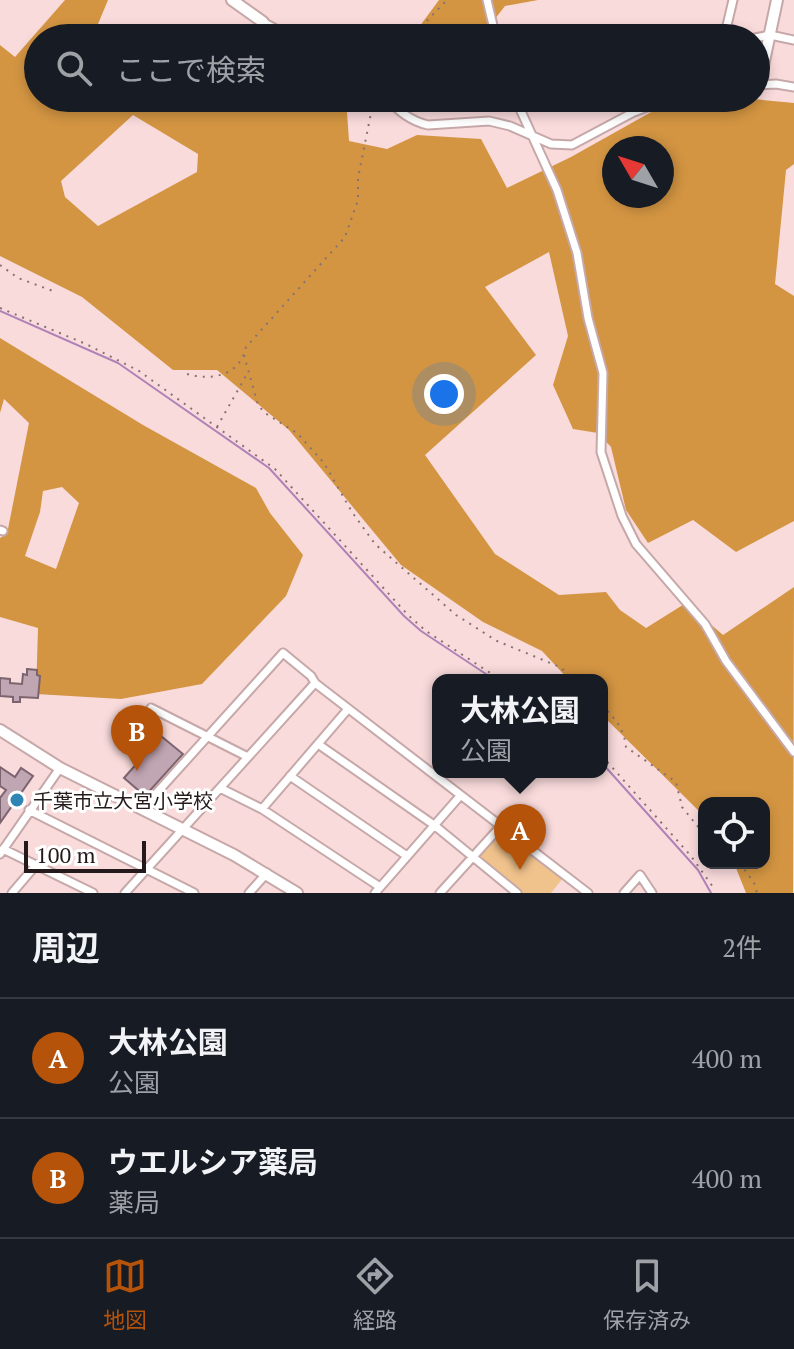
<!DOCTYPE html>
<html lang="ja">
<head>
<meta charset="utf-8">
<style>
  :root { --surface:#171b24; --page:#20242c; --text:#f1f3f6; --muted:#9ea1a6; --line:#363941; --accent:#b45309 }
  body { margin:0; font-family:"PT Serif","Noto Sans JP",serif; background:var(--page); color:var(--text) }
  .controls { position:absolute; right:24px; bottom:24px; display:grid; overflow:hidden; border-radius:16px; box-shadow:0 4px 12px #0003 }
  .controls button { width:72px; height:72px; display:grid; place-items:center; padding:0; border:0; border-bottom:2px solid var(--line); background:var(--surface); color:var(--text); font:40px sans-serif }
  .compass { position:absolute; left:602px; top:136px; width:72px; height:72px; border-radius:50%; background:var(--surface); box-shadow:0 4px 12px #0003; rotate:309deg }
  .scale { position:absolute; left:24px; bottom:20px; width:122px; box-sizing:border-box; padding-left:8px; border:4px solid #251a1b; border-top:0; font-size:22px; line-height:28px; white-space:nowrap; color:#251a1b; -webkit-text-stroke:6px #fff; paint-order:stroke }
  .you { position:absolute; left:444px; top:394px; width:28px; height:28px; margin:-20px; border:6px solid #fff; border-radius:50%; background:#1a73e8; box-shadow:0 0 0 12px #1a73e833 }
  .badge { display:grid; place-items:center; width:52px; height:52px; border-radius:50%; background:var(--accent); color:#fff; font-size:26px; font-weight:700 }
  .pin { position:absolute; translate:-50% -66px; filter:drop-shadow(0 2px 4px #0008) }
  .pin::after { content:''; position:absolute; top:42px; width:28px; height:24px; background:inherit; clip-path:polygon(0 0,100% 0,50% 100%) }
  .popup { position:absolute; left:432px; top:674px; width:176px; height:104px; box-sizing:border-box; display:grid; place-content:center; border-radius:16px; background:var(--surface); filter:drop-shadow(0 2px 6px #0005); font-size:26px; white-space:nowrap; color:var(--muted) }
  .popup b { font-size:30px; color:var(--text) }
  .popup::after { content:''; position:absolute; left:50%; top:100%; margin-left:-16px; border:16px solid transparent; border-top-color:var(--surface) }
  .list { margin:0; padding:0; list-style:none }
  h2 { display:flex; justify-content:space-between; align-items:center; height:104px; margin:0; padding:0 32px; font-size:34px }
  h2 small { font-size:26px; font-weight:400; color:var(--muted) }
  .list li { display:grid; grid-template-columns:52px 1fr auto; gap:24px; align-items:center; box-sizing:border-box; height:120px; padding:0 32px; border-top:2px solid var(--line) }
  .list b { display:block; font-size:30px; white-space:nowrap }
  .list p { margin:0; font-size:26px; white-space:nowrap; color:var(--muted) }
  .list em { font-size:26px; font-style:normal; color:var(--muted) }
  .icon { flex:none; width:44px; height:44px; fill:none; stroke:currentColor; stroke-width:2; stroke-linecap:round; stroke-linejoin:round }
  .map { position:relative; flex:none; width:794px; height:893px; overflow:hidden }
  .search { position:absolute; background:var(--surface); box-shadow:0 4px 12px #0003; left:24px; right:24px; top:24px; height:88px; display:flex; align-items:center; gap:20px; box-sizing:border-box; padding:0 28px; border-radius:44px; color:var(--muted); font-size:30px }
  .sheet { height:344px; background:var(--surface) }
  nav { display:flex; justify-content:space-around; align-items:center; box-sizing:border-box; height:112px; border-top:2px solid var(--line); background:var(--surface); font-size:22px; color:var(--muted) }
  nav a { display:grid; justify-items:center; gap:4px }
  nav .on { color:var(--accent) }
  .map>svg:first-child { display:block }
</style>
</head>
<body>
<div class="map">
<svg width="794" height="893" viewBox="0 0 794 893">
  <rect width="100%" height="100%" fill="#fadbdc"/>
  <path fill="#f0c28c" d="M506 834 563 878 551 893H517L478 857 497 835Z"/>
  <path fill="#d39542" fill-rule="evenodd" d="M65 0H108L98 24 86 38H38V98H346L349 141 387 149 417 135 481 139 507 188 571 157 653 111 666 98H742L794 103V164L786 170 775 284 794 296V521L736 552 693 520 648 543 626 510 611 447 598 433 573 429 553 385 568 336 549 252 485 287 536 355 425 455 495 554 559 595 606 592 620 610 646 628 686 603 723 635 794 587 793 893H746L734 863H764V803H704V816L602 715V680H569L542 651 483 622 401 565 289 430 217 370H173L82 297 0 256V45L15 57ZM133 115 198 154 197 172 98 226 65 197 61 181ZM614 148H662V196H614Z
    M439 0H538L505 6 480 38H411Z
    M0 338 143 425 256 488 270 513 303 555 286 596 202 684 121 699 36 694 38 628 0 617V538L7 534 29 423 4 399 0 413ZM62 487 79 503 56 569 25 556 40 512 43 491Z"/>
  <g fill="none" stroke-linecap="round" stroke-linejoin="round">
    <path stroke="#b082b7" stroke-width="2" d="M0 311 118 363 269 468 404 616 421 631 495 680
      M602 763 698 870 711 893"/>
  </g>
  <path fill="#c0a5b2" stroke="#7c646f" stroke-width="2" d="M27 669 37 670V675L40 676 38 698 20 697V702H13V697L0 696V678L10 679V683L22 684 23 674 27 675Z
    M161 736 183 754 145 796 124 778Z
    M0 767 15 777 21 768 33 776 0 823V798L6 790 0 786Z"/>
  <g fill="none" stroke-linecap="round" stroke-linejoin="round">
    <defs>
      <path id="street" d="M487 0 496 38
        M263 22 293 38
        M724 38 733 0
        M755 38 770 35 794 40
        M758 85 776 84 794 87
        M386 98C399 111 410 121 428 125L489 121 510 126 551 144 572 145 634 112 663 101 681 98
        M515 98 557 190 577 253 588 318 603 373 601 452 622 516 636 544 705 624 726 661 794 752
        M0 530 3 531
        M151 708 248 757
        M318 744 434 825 517 893
        M290 776 407 856
        M220 788 262 809 380 887
        M143 808 283 653 311 676 315 683 588 893
        M262 809 348 709
        M29 810 194 893
        M3 849 93 893
        M0 854 60 768
        M12 893 36 865
        M125 893 315 683
        M249 893 267 873
        M375 893 460 796
        M440 893 500 827
        M624 893 640 875 652 893"/>
      <path id="secondary" d="M232 0 263 22
        M759 85 777 0
        M0 730 60 768 234 855 297 893"/>
    </defs>
    <use href="#street" stroke="#c6a8a9" stroke-width="11"/>
    <use href="#secondary" stroke="#c6a8a9" stroke-width="14"/>
    <path stroke="#877273" stroke-width="2" stroke-dasharray="2 6" stroke-linecap="butt" d="M410 38 447 0
      M0 265 18 278 53 291
      M0 308 86 344 139 371 275 469 408 615 426 631 501 680
      M244 355 258 405 265 413 297 433 324 463 352 512 375 544 456 615 497 641 560 667 575 680
      M187 374C211 381 240 376 246 347L345 237 358 200V178L374 98
      M217 427 247 374
      M602 705C615 719 624 728 626 747L676 782 682 807 704 834
      M602 756 691 856 713 887
      M740 863 754 883 757 893"/>
    <use href="#street" stroke="#fff" stroke-width="7"/>
    <use href="#secondary" stroke="#fff" stroke-width="10"/>
  </g>
  <circle fill="#2f85b4" stroke="#fff" stroke-width="3" cx="17" cy="800" r="8"/>
  <g text-anchor="middle" dominant-baseline="central" stroke-width="6" stroke-linejoin="round" paint-order="stroke">
    <g font-size="20" fill="#251a1b" stroke="#fff" text-anchor="start">
      <text x="33" y="800">千葉市立大宮小学校</text>
    </g>
  </g>
</svg>
<div class="controls">
<button><svg class="icon" aria-label="locate" viewBox="0 0 24 24"><circle cx="12" cy="12" r="6"/><path d="M12 2v4M12 18v4M2 12h4M18 12h4"/></svg></button>
</div>
<svg class="compass" viewBox="-18 -18 36 36"><path d="M0-13l5 13h-10z" fill="#e53935"/><path d="M0 13l5-13h-10z" fill="#9ea1a6"/></svg>
<div class="scale">100 m</div>
<div class="you"></div>
<div class="pin badge" style="left:520px;top:870px">A</div>
<div class="popup"><b>大林公園</b>公園</div>
<div class="pin badge" style="left:137px;top:771px">B</div>
<div class="search"><svg class="icon" aria-label="search" viewBox="0 0 24 24"><circle cx="10" cy="10" r="6"/><path d="M15 15l6 6"/></svg>ここで検索</div>
</div>
<section class="sheet">
<h2>周辺<small>2件</small></h2>
<ul class="list">
<li><span class="badge">A</span><div><b>大林公園</b><p>公園</p></div><em>400 m</em></li>
<li><span class="badge">B</span><div><b>ウエルシア薬局</b><p>薬局</p></div><em>400 m</em></li>
</ul>
</section>
<nav>
<a class="on"><svg class="icon" aria-label="map" viewBox="0 0 24 24"><path d="M3 6l6-2 6 2 6-2v14l-6 2-6-2-6 2zM9 4v14M15 6v14"/></svg>地図</a>
<a><svg class="icon" aria-label="directions" viewBox="0 0 24 24"><path d="M12 3l9 9-9 9-9-9zM9 14v-3h6M13 9l2 2-2 2"/></svg>経路</a>
<a><svg class="icon" aria-label="saved" viewBox="0 0 24 24"><path d="M7 4h10v16l-5-4-5 4z"/></svg>保存済み</a>
</nav>
</body>
</html>
